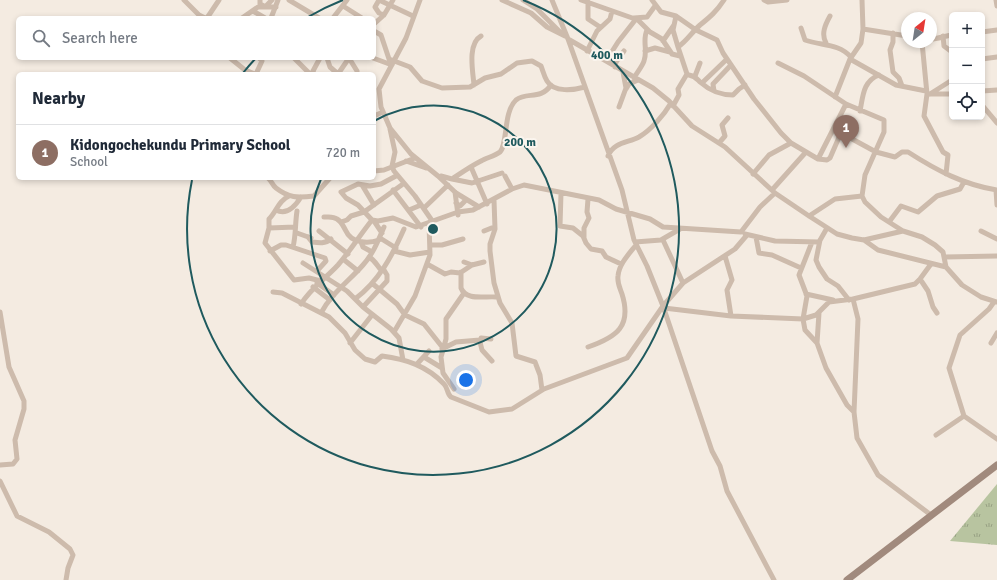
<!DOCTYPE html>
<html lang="en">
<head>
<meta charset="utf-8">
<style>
  :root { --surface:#fff; --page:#f6f6f7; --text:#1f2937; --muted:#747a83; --line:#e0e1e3; --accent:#d93025 }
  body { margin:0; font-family:Signika,sans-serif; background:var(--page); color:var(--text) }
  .controls { position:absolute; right:12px; top:12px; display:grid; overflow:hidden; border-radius:6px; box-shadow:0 2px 6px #0003 }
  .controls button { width:36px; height:36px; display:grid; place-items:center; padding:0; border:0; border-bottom:1px solid var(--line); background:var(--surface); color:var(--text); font:20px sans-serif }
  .compass { position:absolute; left:901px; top:12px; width:36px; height:36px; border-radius:50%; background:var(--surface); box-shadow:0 2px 6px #0003; rotate:30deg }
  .you { position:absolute; left:466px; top:380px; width:14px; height:14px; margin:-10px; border:3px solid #fff; border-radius:50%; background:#1a73e8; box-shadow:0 0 0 6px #1a73e833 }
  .badge { display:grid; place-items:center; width:26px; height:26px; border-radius:50%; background:var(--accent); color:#fff; font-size:13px; font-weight:700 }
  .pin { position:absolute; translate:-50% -33px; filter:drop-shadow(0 1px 2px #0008) }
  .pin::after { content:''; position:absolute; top:21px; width:14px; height:12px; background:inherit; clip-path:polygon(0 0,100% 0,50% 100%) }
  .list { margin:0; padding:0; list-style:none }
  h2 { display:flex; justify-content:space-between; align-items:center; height:52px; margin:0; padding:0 16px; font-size:17px }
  h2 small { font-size:13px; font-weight:400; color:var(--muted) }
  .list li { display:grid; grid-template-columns:26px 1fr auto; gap:12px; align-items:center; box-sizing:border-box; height:56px; padding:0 16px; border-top:1px solid var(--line) }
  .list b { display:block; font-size:15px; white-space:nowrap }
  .list p { margin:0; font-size:13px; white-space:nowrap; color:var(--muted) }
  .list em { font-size:13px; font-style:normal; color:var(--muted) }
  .icon { flex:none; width:22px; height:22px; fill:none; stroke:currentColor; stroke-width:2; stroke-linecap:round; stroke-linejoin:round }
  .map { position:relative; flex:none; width:997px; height:580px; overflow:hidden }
  .search { position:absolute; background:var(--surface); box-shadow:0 2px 6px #0003; left:16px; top:16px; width:360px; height:44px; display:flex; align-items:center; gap:10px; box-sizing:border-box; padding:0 14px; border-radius:6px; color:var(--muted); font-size:15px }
  .panel { position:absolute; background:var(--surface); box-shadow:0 2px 6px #0003; left:16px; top:72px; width:360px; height:108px; border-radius:6px }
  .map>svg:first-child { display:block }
</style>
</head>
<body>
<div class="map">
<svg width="997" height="580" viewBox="0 0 997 580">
  <defs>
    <pattern id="grass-tufts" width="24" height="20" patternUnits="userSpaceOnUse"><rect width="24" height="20" fill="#b8c4a0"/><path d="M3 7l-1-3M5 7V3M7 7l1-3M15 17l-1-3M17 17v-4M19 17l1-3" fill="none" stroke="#97a083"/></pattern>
  </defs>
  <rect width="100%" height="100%" fill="#f4ebe1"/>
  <path fill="url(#grass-tufts)" d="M997 484V545L950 541Z"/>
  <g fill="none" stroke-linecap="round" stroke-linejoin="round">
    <path stroke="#cdbbac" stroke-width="5" d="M184 0 199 15 205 18
      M260 0V4L264 6
      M289 0 319 18
      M379 0 413 16
      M379 0 375 7 379 13 384 15
      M420 0 406 38 379 89 381 107 390 128 411 154 438 176 456 193 479 207
      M502 0 531 13 547 27 565 36
      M523 0 537 9 560 32
      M552 0 568 39 653 88 669 101 692 126 725 147 775 193 809 216 837 234 852 238 864 240 903 231 922 237 935 245 943 252 946 267 962 285 981 297 997 302
      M581 0 638 20 650 32 662 39 672 54 680 56
      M652 0 661 12 676 16 696 30 717 40 723 53 754 99 781 133 791 143 818 159 827 160 830 158 840 135 843 134 876 152 895 157 902 152H908C936 170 964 185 997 190
      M764 0 768 2 787 0
      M996 0 997 6
      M588 2V19L600 27
      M266 6 272 0
      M343 6 362 18
      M253 11 265 18
      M676 16 673 30 678 47
      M207 18 219 0
      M242 18 258 7H276
      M271 18 278 0
      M333 18 347 0
      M634 18 647 17 655 6
      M374 24 384 15 393 0
      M801 28 805 40C822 46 838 43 851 57
      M863 29 907 36
      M374 31 381 35 389 59 410 67 422 81 442 88 470 87 485 78 501 74 517 63 532 61 541 66C543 71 544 76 547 81 554 93 574 90 585 87
      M982 32 997 30
      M893 33V42L890 50 893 72 899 78 902 86
      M943 36 944 46 952 52
      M568 39 622 190 634 240 647 266 663 306 712 451 720 466 727 491 774 580
      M931 39C938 39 944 36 952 35
      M663 41 674 25
      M922 42 927 94 924 116 943 152 948 155 946 174
      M826 43C821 34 825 25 830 16
      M587 51 597 31 610 19 612 11
      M645 51 655 48 670 52
      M230 58 245 70 255 74
      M294 58 310 74
      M327 58 330 67 338 74 349 58
      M349 58 357 71
      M373 58 392 65
      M850 59 896 85 926 91
      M982 59 997 57
      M606 61 618 42 636 19
      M778 63 804 76 846 104 884 120V132L865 175 862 196 865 202 881 217 903 231
      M615 67 616 62 624 51
      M256 74 262 61 259 58
      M314 74 313 71 320 58
      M689 75C695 76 696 78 700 82 709 90 721 95 733 95L739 89 745 85
      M695 76 700 63
      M634 78C637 72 642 67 644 61 648 50 642 40 647 30
      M702 83 727 59
      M474 85C473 72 467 44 481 36
      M626 89 629 84 638 80
      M714 91 713 84 731 65
      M982 91 997 90
      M930 94 952 80
      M932 94H952
      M835 97 850 59 861 43 863 29 862 0
      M982 105 997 123
      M673 106 679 95 678 89 687 74 678 47C687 41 692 32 700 25 710 17 717 11 724 0
      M619 107 626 88 623 72
      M860 111C863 96 863 81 879 75
      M374 116 383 112
      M390 129 395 152 392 166 394 171 415 196 433 222
      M719 143 725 136 722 125 728 118
      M608 156C614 142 628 143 639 137 651 130 664 115 671 103
      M818 159 846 104
      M406 161 426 168
      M471 167 487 204
      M374 171 384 170 415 158
      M753 174 769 155 791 143
      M396 176 381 184 370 186 358 184 341 192 346 198 358 205 372 220 378 221 393 218 416 227 458 212 473 210 512 189 524 185 599 200 616 209 650 219 663 227 741 232 760 207 775 193
      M441 176 452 179C461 173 471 166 481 161 486 158 495 156 500 152 508 144 503 112 516 100 527 91 540 101 551 85
      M505 176 512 189
      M268 178C272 181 272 185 276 188 289 198 297 198 314 196L330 178
      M452 179 472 183 502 173
      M362 185 374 205
      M393 190 421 227
      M772 190 806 152
      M996 190 997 205
      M455 192 458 215
      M561 193 560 226 573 228 583 236 586 243 591 249 602 251 606 257 621 264
      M289 196C278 201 277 211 269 219V228L265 243 294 280 309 278 321 281
      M494 200 495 229 490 244V251L494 283 500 303 512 323 516 356 535 362 540 375 542 390
      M456 203 460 206 466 200
      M424 208 448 185
      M276 210C287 216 296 205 301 197
      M409 210 421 205
      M809 216 835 199 862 196
      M324 217C329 217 333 216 337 219 342 222 343 226 346 231 351 243 368 244 379 240
      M374 221 382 233
      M341 222 347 220 351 216 364 212 403 184
      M889 222 901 206 918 212 937 196 960 189 964 182
      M269 228 295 227
      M319 231 348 254
      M484 231 494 227
      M981 231 997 239
      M297 233 311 238
      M745 234 775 241 819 242 827 228
      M308 237 312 242C319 243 325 244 331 239
      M756 237 759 253 772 255 801 268
      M380 238 396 248
      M584 238V228L589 218 587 212 588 199
      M663 240 683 283
      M820 240 816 260 819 267 827 279 838 286 849 300
      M864 240 878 250 946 267
      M361 242 363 247 372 252
      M635 242 661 240 680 229
      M812 242 799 275 807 296 803 319 805 330 817 343
      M430 245H442L463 239
      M293 247C296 235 295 224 297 211
      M270 251 281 245H286L325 258 326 261 317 271
      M394 251 410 255 430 252
      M725 256 732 280 727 290 731 316
      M369 257C376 261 377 266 382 271
      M945 257 997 256
      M343 259 358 271
      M464 262 472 265 484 262
      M303 263 347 291 363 307 391 329 399 338 403 360
      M427 264 445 274 451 272 460 273 472 265
      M461 272V288C466 301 484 296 496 297
      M920 279 928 291 933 307 937 313
      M317 283 334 295
      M373 284 397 304 405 315 424 324 443 348
      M313 287 330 300
      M273 292 282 293 329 317 345 333 355 350 365 359 375 362 382 356C406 359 427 366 444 384 448 388 447 394 451 397L489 412 512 409 544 389 627 358 663 306 683 283 735 249 747 235
      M806 294 833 300
      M355 299C379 281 392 256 404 229
      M853 299 858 319 854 412 857 438 878 475 931 515
      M301 304C311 288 325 279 338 265 350 251 360 235 372 220
      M363 307 387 281V275L384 270
      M664 308 731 316 803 319 816 315 829 302 853 299 915 284 920 279 931 264
      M0 312 9 367 24 401V409L15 440 17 459 13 464 0 465
      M321 313C331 294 349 281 363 265 373 254 378 241 384 227
      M819 313 817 343 826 368 847 405 854 412
      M394 332 415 296 430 255 429 223
      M491 339 481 338 480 342 482 350 492 361
      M350 343 372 315
      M991 343 997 333
      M588 347C617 337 632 326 622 294 620 288 617 283 618 276 619 264 629 254 636 245
      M442 349 456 342 480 340
      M424 357 442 368
      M417 364 429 351
      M454 389 443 373 441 357 446 339V319L464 293
      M964 416 949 368 960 335 989 309 994 302
      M936 435 964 416 997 439
      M0 481 17 516 49 532 70 549 73 555 68 568 66 580"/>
    <path stroke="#a18a7d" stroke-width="7" d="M847 580 997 465"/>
  </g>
  <g fill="none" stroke="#1f5a5e" stroke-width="2">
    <path d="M374 121A123 123 0 1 1 321 179"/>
    <path d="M243 73A246 246 0 0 1 256 58M308 17A246 246 0 0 1 343 0M523 0A246 246 0 1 1 192 180"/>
  </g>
  <circle cx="433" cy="229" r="6" fill="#1f5a5e" stroke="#fbf5ee" stroke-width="2"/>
  <g font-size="12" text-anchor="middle" font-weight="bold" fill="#1f5a5e" stroke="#fbf5ee" stroke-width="4" stroke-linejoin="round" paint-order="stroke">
    <text x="607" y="59">400 m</text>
    <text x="520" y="146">200 m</text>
  </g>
</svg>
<div class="controls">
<button>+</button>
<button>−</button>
<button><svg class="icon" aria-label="locate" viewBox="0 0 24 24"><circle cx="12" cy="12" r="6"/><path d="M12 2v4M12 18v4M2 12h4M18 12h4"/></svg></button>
</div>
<svg class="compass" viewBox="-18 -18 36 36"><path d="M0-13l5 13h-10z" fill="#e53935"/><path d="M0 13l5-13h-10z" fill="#747a83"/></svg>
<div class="you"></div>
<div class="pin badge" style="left:846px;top:148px;background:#8d6e63">1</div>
<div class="search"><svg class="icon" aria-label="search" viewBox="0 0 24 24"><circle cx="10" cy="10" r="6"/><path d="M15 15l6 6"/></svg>Search here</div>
<section class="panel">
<h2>Nearby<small></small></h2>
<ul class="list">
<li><span class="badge" style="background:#8d6e63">1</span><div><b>Kidongochekundu Primary School</b><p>School</p></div><em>720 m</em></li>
</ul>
</section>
</div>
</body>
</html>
